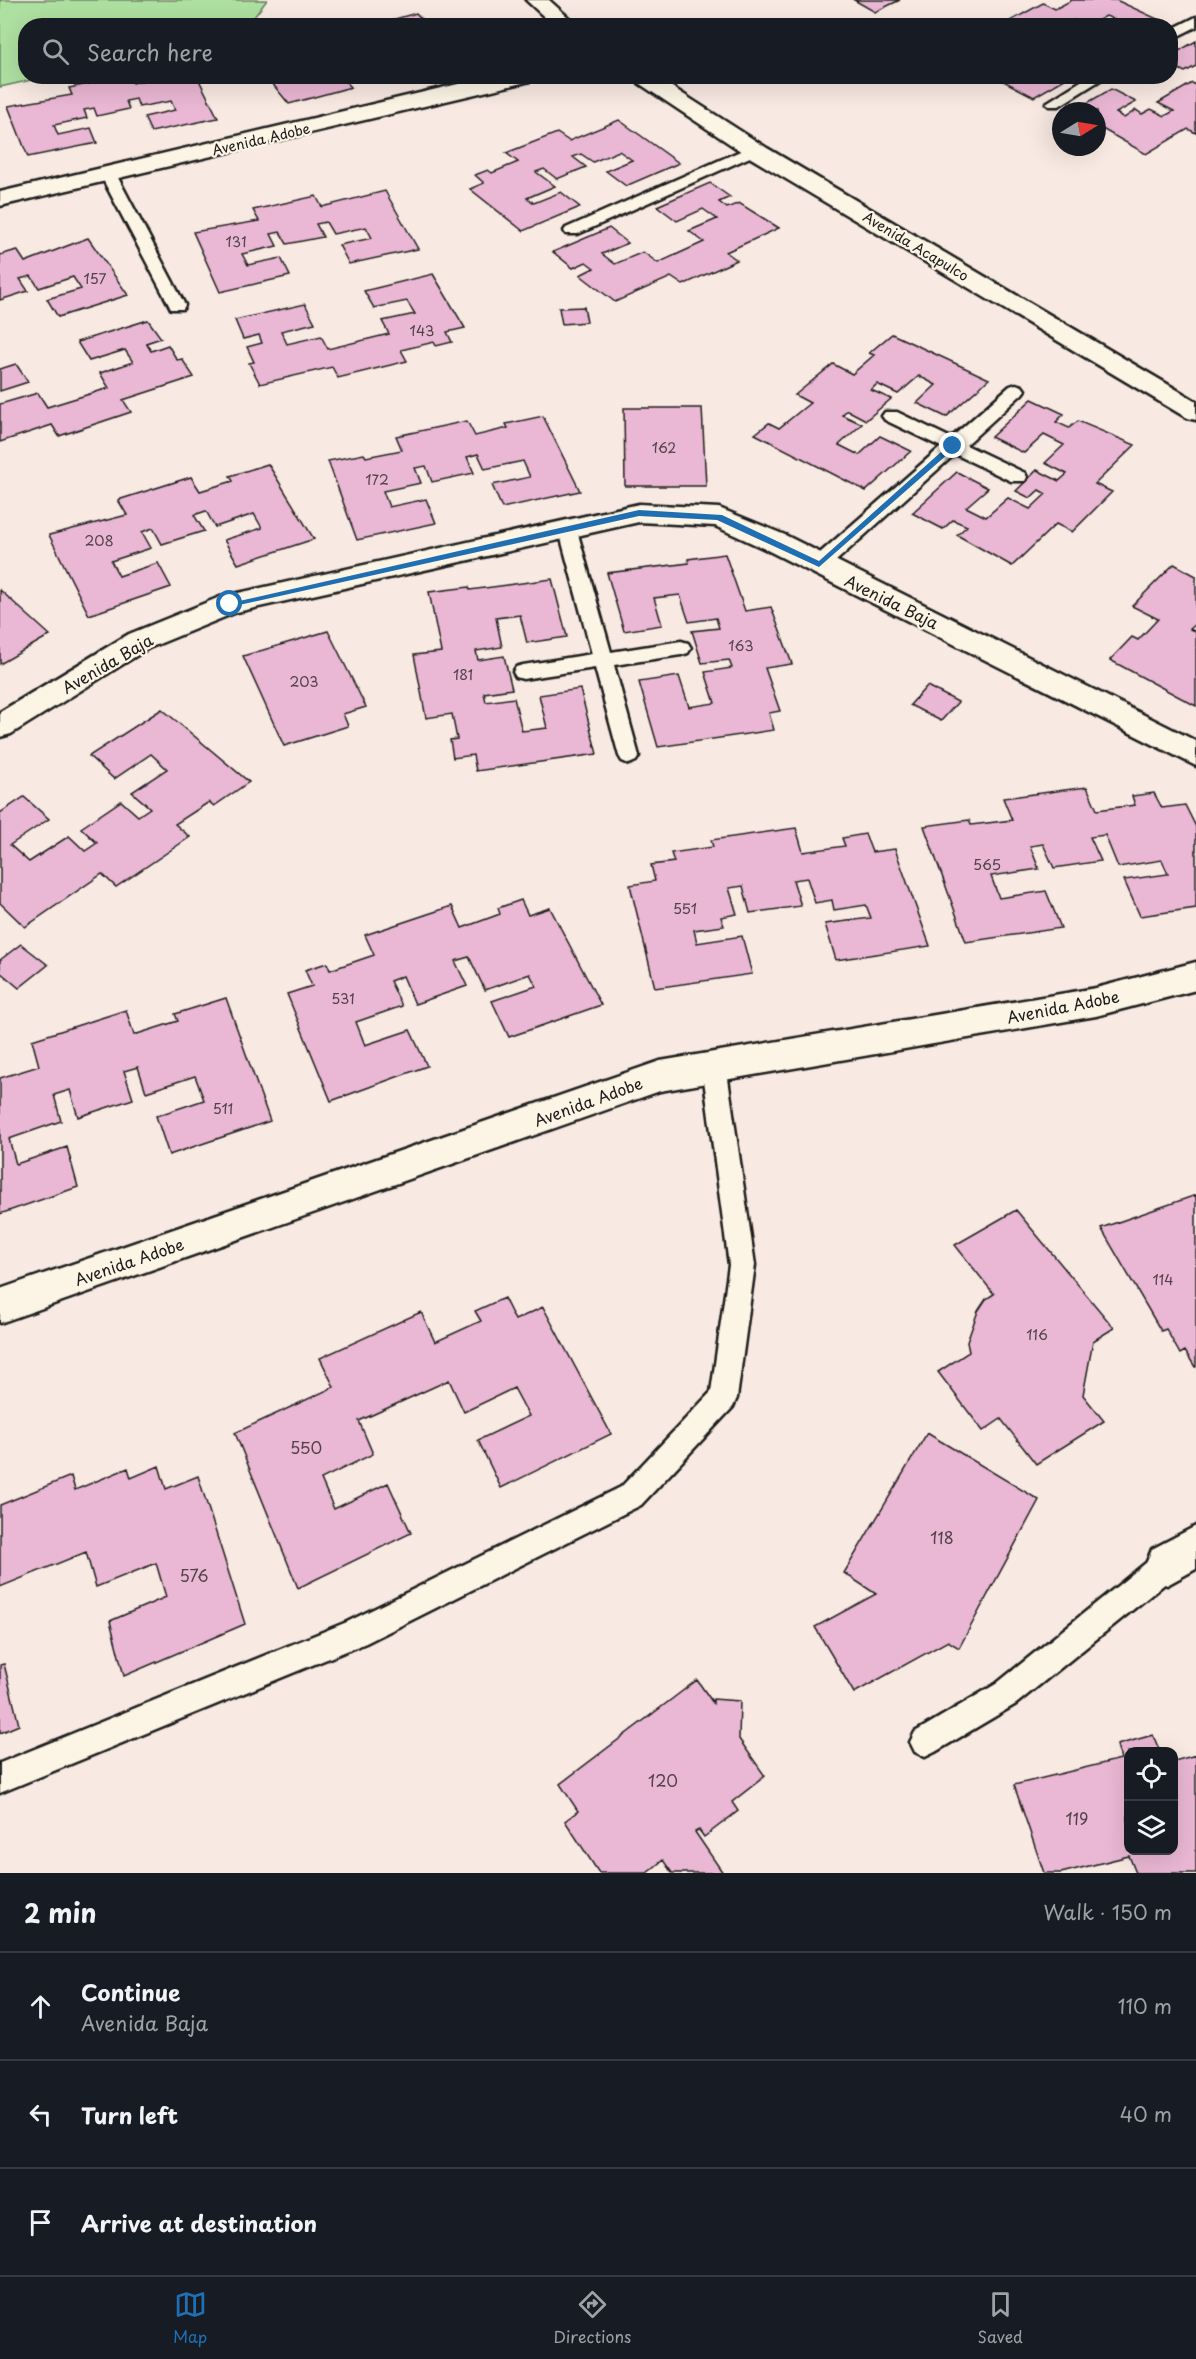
<!DOCTYPE html>
<html lang="en">
<head>
<meta charset="utf-8">
<style>
  :root { --surface:#171b24; --page:#20242c; --text:#f1f3f6; --muted:#9ea1a6; --line:#363941; --accent:#1f6fb2 }
  body { margin:0; font-family:"Playpen Sans",sans-serif; background:var(--page); color:var(--text) }
  .controls { position:absolute; right:18px; bottom:18px; display:grid; overflow:hidden; border-radius:12px; box-shadow:0 6px 24px #0002 }
  .controls button { width:54px; height:54px; display:grid; place-items:center; padding:0; border:0; border-bottom:2px solid var(--line); background:var(--surface); color:var(--text); font:30px sans-serif }
  .compass { position:absolute; left:1052px; top:102px; width:54px; height:54px; border-radius:50%; background:var(--surface); box-shadow:0 6px 24px #0002; rotate:79deg }
  .stop { position:absolute; width:18px; height:18px; margin:-14px; border:4px solid #1f6fb2; border-radius:50%; background:#fff }
  .stop.end { background:#1f6fb2; border-color:#fff; box-shadow:0 2px 6px #0008 }
  .list { margin:0; padding:0; list-style:none }
  h2 { display:flex; justify-content:space-between; align-items:center; height:78px; margin:0; padding:0 24px; font-size:26px }
  h2 small { font-size:20px; font-weight:400; color:var(--muted) }
  .list li { display:grid; grid-template-columns:39px 1fr auto; gap:18px; align-items:center; box-sizing:border-box; height:108px; padding:0 24px; border-top:2px solid var(--line) }
  .list b { display:block; font-size:22px; white-space:nowrap }
  .list p { margin:0; font-size:20px; white-space:nowrap; color:var(--muted) }
  .list em { font-size:20px; font-style:normal; color:var(--muted) }
  .icon { flex:none; width:33px; height:33px; fill:none; stroke:currentColor; stroke-width:2; stroke-linecap:round; stroke-linejoin:round }
  .map { position:relative; flex:none; width:1196px; height:1873px; overflow:hidden }
  .search { position:absolute; background:var(--surface); box-shadow:0 6px 24px #0002; left:18px; right:18px; top:18px; height:66px; display:flex; align-items:center; gap:15px; box-sizing:border-box; padding:0 21px; border-radius:24px; color:var(--muted); font-size:22px }
  .sheet { height:402px; background:var(--surface) }
  nav { display:flex; justify-content:space-around; align-items:center; box-sizing:border-box; height:84px; border-top:2px solid var(--line); background:var(--surface); font-size:16px; color:var(--muted) }
  nav a { display:grid; justify-items:center; gap:3px }
  nav .on { color:var(--accent) }
  .map>svg:first-child { display:block }
</style>
</head>
<body>
<div class="map">
<svg width="1196" height="1873" viewBox="0 0 1196 1873">
  <rect width="100%" height="100%" fill="#f8e9e2"/>
  <filter id="ink" filterUnits="userSpaceOnUse"><feTurbulence type="fractalNoise" baseFrequency=".0167" numOctaves="2"/><feDisplacementMap in="SourceGraphic" scale="12" xChannelSelector="R" yChannelSelector="G"/><feConvolveMatrix kernelMatrix="1 2 1 2 8 2 1 2 1" color-interpolation-filters="sRGB"/></filter>
  <g filter="url(#ink)">
    <path fill="#aee0a1" stroke="#657e5e" stroke-width="1.5" d="M0 0H267L248 25 26 26V76L45 77 0 87Z"/>
    <path fill="#eab7d4" stroke="#1c1c1c" stroke-width="1.5" d="M854 0H900L875 12Z
      M1072 0H1116L1164 22 1158 26H1115L1121 22 1106 16 1088 26 1074 20 1067 24 1069 26H1001L1043 3 1055 9Z
      M416 13 428 26H383L391 23 388 21Z
      M1196 41V66L1185 72 1170 65V56Z
      M125 76H129L133 83 162 76H197L218 118 151 132 144 117 175 110 171 101 139 107 136 99 126 101 129 109 97 116 94 108 84 110 87 118 54 125 58 135 91 128 97 143 28 157 8 106 72 95 69 88Z
      M266 76H306L310 81 325 76H341L351 87 289 104Z
      M994 76H1070L1034 97Z
      M1192 83 1196 85V133L1188 129 1146 154 1097 126V111H1073L1111 89 1136 102 1116 113 1124 118 1136 110 1142 114 1151 109 1165 116 1174 111 1158 103Z
      M619 120 679 163 626 186 606 171 632 160 619 151 593 162 581 154 573 157 586 167 557 179 544 169 536 172 555 186 527 198 534 203 561 192 580 207 523 231 470 189 484 183 475 175 488 170 492 173 518 162 506 153 557 133 569 141Z
      M710 183 730 197 719 202 727 208 739 203 779 228 726 252 737 260 683 285 671 277 615 302 580 275 594 268 586 262 573 268 553 252 609 228 628 243 602 254 615 264 643 252 658 263 704 242 689 231 717 219 703 209 677 221 657 206Z
      M385 191 418 249 349 264 339 245 372 238 366 227 333 234 326 222 316 224 323 237 287 244 280 232 271 234 277 246 242 254 248 265 281 258 290 276 220 292 193 232 259 221 253 210 316 196 322 207Z
      M88 238 128 295 58 317 47 299 81 289 73 277 39 288 31 276 20 279 28 291 0 300V255L17 250 25 262Z
      M433 274 465 328 447 332 452 342 436 346 434 342 401 350 407 361 338 378 332 367 260 384 249 363 254 362 247 347 262 343 259 335 243 339 235 320 305 304 315 323 281 331 287 344 321 336 328 349 389 334 382 321 415 314 407 301 374 308 364 291Z
      M584 307 587 322 562 324 559 308Z
      M148 320 161 338 146 343 151 351 168 345 177 360 182 359 194 377 123 400 131 412 59 436 52 425 0 442V404L38 393 47 407 109 388 100 373 133 362 125 350 89 361 77 342Z
      M892 334 989 379 946 417 917 403 936 385 919 376 898 394 877 384 871 390 891 399 866 420 847 410 842 415 862 424 839 445 859 455 880 436 911 451 866 491 755 434 769 423 779 428 810 403 795 395 833 364 852 374 874 355 869 353Z
      M16 364 28 382 0 391V369Z
      M1032 399 1064 414 1056 422 1069 428 1078 421 1135 445 1095 484 1112 492 1072 532 1056 524 1012 566 957 535 967 526 953 520 943 529 912 513 957 472 988 488 966 507 986 517 1008 498 1030 509 1046 494 1039 490 1030 498 1016 491 1037 470 1059 481 1067 474 1045 463 1064 445 1044 435 1024 453 991 437Z
      M624 408H702L706 486H625Z
      M543 416 580 491 502 508 492 485 530 477 523 461 485 469 478 454 467 457 474 473 432 482 426 466 415 468 421 483 383 491 389 507 426 499 436 523 357 540 328 461 364 454 366 457 402 450 396 436 467 421 475 436 508 428 506 424Z
      M268 464 314 539 238 564 224 540 262 528 254 514 215 527 206 511 194 515 204 531 162 544 153 528 142 532 151 548 111 561 119 576 158 563 171 587 89 615 49 535 127 515 118 500 191 477 200 491 233 481 230 476Z
      M725 554 745 611 771 607 792 664 765 668 780 711 769 713 774 730 658 747 639 682 679 676 689 707 715 703 705 672 732 668 729 660 702 663 692 631 719 628 716 618 689 622 680 595 654 598 662 625 624 631 607 573 689 563 688 559Z
      M1174 564 1196 576V624L1190 629 1196 632V706L1110 660 1132 637 1138 640 1158 619 1132 606Z
      M552 579 567 637 527 643 520 615 496 618 502 647 476 651 478 660 504 656 512 689 484 693 486 702 514 698 522 731 547 728 539 695 580 689 597 754 476 771 473 755 453 758 450 740 457 739 452 714 426 718 414 655 441 652 429 592 469 587 470 590Z
      M0 590 50 635 0 664Z
      M328 631 366 707 343 714 348 726 284 746 243 656Z
      M927 686 958 702 941 721 910 705Z
      M162 709 249 782 214 806 209 802 175 824 190 837 116 887 102 874 25 927 0 903V813L24 797 49 819 10 845 29 862 69 836 85 851 97 843 81 828 121 801 138 816 150 808 132 792 167 769 151 754 114 779 89 756Z
      M1087 787 1097 810 1135 805 1132 796 1154 793 1162 808 1185 805 1196 827V908L1140 916 1124 880 1168 874 1162 860 1118 867 1105 835 1090 837 1101 861 1054 868 1043 844 1030 846 1039 869 991 876 999 898 1046 891 1061 928 966 942 924 826 969 820 971 825 1012 820 1003 798Z
      M796 828 803 852 845 846 842 838 865 834 872 852 895 849 930 946 836 960 825 924 871 918 866 905 834 910 832 900 815 903 807 878 793 880 801 906 750 913 743 886 729 888 737 914 721 917 724 926 694 930 697 943 742 936 752 974 655 988 630 885 655 881 651 865 674 862 671 853 713 847 711 840Z
      M521 900 528 915 550 908 601 1005 509 1037 492 1001 536 986 530 974 485 990 469 957 455 961 467 986 415 1004 403 976 390 981 402 1006 356 1022 365 1045 410 1030 427 1066 331 1101 287 994 312 986 305 970 327 963 330 970 374 955 365 935 452 906 462 928 500 914 498 908Z
      M21 944 48 965 19 988 0 972V960Z
      M226 998 270 1121 169 1155 156 1116 204 1100 195 1076 146 1092 138 1067 124 1071 133 1099 78 1117 70 1090 54 1095 61 1121 9 1139 16 1164 67 1147 78 1187 0 1214V1078L39 1066 32 1040 126 1010 134 1035 178 1021 175 1014Z
      M1196 1195V1367H1195L1185 1351 1180 1354 1166 1329 1161 1331 1101 1228Z
      M1016 1210 1114 1328 1093 1341 1083 1395 1104 1421 1036 1464 1001 1419 983 1431 938 1372 969 1352 967 1342 978 1311 986 1299 994 1294 955 1245Z
      M504 1298 515 1320 543 1307 611 1434 501 1488 478 1440 529 1416 514 1388 464 1412 449 1380 359 1421 373 1454 321 1479 334 1509 388 1483 411 1533 298 1588 235 1433 334 1387 320 1358 421 1312 435 1342 481 1321 475 1311Z
      M927 1433 1039 1500 959 1648 948 1641 854 1693 815 1627 876 1594 844 1573Z
      M159 1466 166 1489 198 1476 245 1624 124 1676 110 1621 166 1597 156 1563 96 1587 86 1552 0 1587V1505L71 1476 75 1490 128 1468 131 1478Z
      M4 1664 19 1725 0 1733V1665Z
      M697 1680 713 1703V1699L740 1701 739 1739 765 1776 732 1802 738 1811 704 1837 699 1830 695 1832 723 1873H672L663 1860 647 1873H599L565 1821 578 1811 560 1784Z
      M1153 1735 1160 1752H1128V1850H1174V1761L1196 1755V1873H1136L1129 1856 1061 1873H1044L1014 1785 1121 1759 1117 1745Z"/>
    <g fill="none" stroke-linecap="round" stroke-linejoin="round">
      <defs>
        <path id="service" d="M1196 17V27L1170 40V30Z
          M1089 76H1107L1059 106H1049L1046 103Z
          M754 145 759 147 762 150 759 153 578 234H566L564 231 566 228Z
          M108 169 116 174 185 305 183 309H171L169 305 100 174Z
          M1016 384 1022 386 1025 390 1022 394 966 445 1025 473 1027 477 1025 481H1011L955 454 826 570H812L809 565 812 560 941 447 885 420 882 416 885 412H897L951 438 1010 386Z
          M567 521 574 523 576 527 611 652 681 641 688 643 691 648 688 653 681 655 614 665 639 756 636 761 629 764 622 761 619 756 595 668 523 679 516 677 513 672 516 667 523 665 592 654 558 527 560 523Z
          M714 1055 722 1058 726 1065 755 1265 737 1398 733 1407 641 1505 366 1643 0 1793V1763L347 1622 621 1487 711 1392 729 1265 702 1065 706 1058Z
          M1167 1550 1177 1554 1181 1564 1177 1574 1016 1704 935 1752 925 1757 915 1752 910 1742 915 1732 996 1684 1157 1554Z"/>
        <path id="minor" d="M492 76H533L530 81 522 83 0 206V192Z
          M639 504 719 508 785 535 1196 741V766L765 549 715 526 639 522 237 612 149 648 11 734 0 737V712L129 634 220 597Z
          M1196 962V990L1096 1016 660 1091 0 1323V1289L660 1061 1096 988Z
          M1196 1526V1569L1167 1585 1152 1579 1146 1564 1152 1549Z"/>
        <path id="tertiary" d="M526 0H549L578 26H554Z
          M628 76H655L767 148 1196 401V420L1187 418 751 158Z"/>
      </defs>
      <use href="#service" stroke="#1c1c1c" stroke-width="5"/>
      <use href="#minor" stroke="#1c1c1c" stroke-width="5"/>
      <use href="#tertiary" stroke="#1c1c1c" stroke-width="5"/>
      <use href="#service" fill="#fcf5e5" fill-rule="evenodd"/>
      <use href="#minor" fill="#fcf5e5" fill-rule="evenodd"/>
      <use href="#tertiary" fill="#fcf5e5" fill-rule="evenodd"/>
    </g>
  </g>
  <path fill="#1f6fb2" d="M950 444 957 446 819 567 717 520 639 516 230 607 226 604 639 510 722 515 819 561Z"/>
  <g text-anchor="middle" dominant-baseline="central" stroke-width="4.5" stroke-linejoin="round" paint-order="stroke">
    <g font-size="14" fill="#1c1c1c" stroke="#fcf5e5">
      <text transform="translate(261 139) rotate(-13)">Avenida Adobe</text>
      <text transform="translate(916 246) rotate(31)">Avenida Acapulco</text>
    </g>
    <g font-size="14" fill="#50434a">
      <text x="236" y="241">131</text>
      <text x="95" y="278">157</text>
      <text x="422" y="330">143</text>
      <text x="664" y="447">162</text>
      <text x="377" y="479">172</text>
      <text x="99" y="540">208</text>
      <text x="741" y="645">163</text>
      <text x="463" y="674">181</text>
      <text x="304" y="681">203</text>
      <text x="987" y="864">565</text>
      <text x="685" y="908">551</text>
      <text x="343" y="998">531</text>
      <text x="223" y="1108">511</text>
      <text x="1163" y="1279">114</text>
      <text x="1037" y="1334">116</text>
    </g>
    <g font-size="16" fill="#1c1c1c" stroke="#fcf5e5">
      <text transform="translate(892 601) rotate(26)">Avenida Baja</text>
      <text transform="translate(107 663) rotate(-30)">Avenida Baja</text>
      <text transform="translate(1063 1006) rotate(-11)">Avenida Adobe</text>
      <text transform="translate(588 1101) rotate(-20)">Avenida Adobe</text>
      <text transform="translate(129 1261) rotate(-19)">Avenida Adobe</text>
    </g>
    <g font-size="16" fill="#50434a">
      <text x="306" y="1447">550</text>
      <text x="942" y="1537">118</text>
      <text x="194" y="1575">576</text>
      <text x="663" y="1780">120</text>
      <text x="1077" y="1818">119</text>
    </g>
  </g>
</svg>
<div class="controls">
<button><svg class="icon" aria-label="locate" viewBox="0 0 24 24"><circle cx="12" cy="12" r="6"/><path d="M12 2v4M12 18v4M2 12h4M18 12h4"/></svg></button>
<button><svg class="icon" aria-label="layers" viewBox="0 0 24 24"><path d="M12 4l9 5-9 5-9-5zM3 14l9 5 9-5"/></svg></button>
</div>
<svg class="compass" viewBox="-18 -18 36 36"><path d="M0-13l5 13h-10z" fill="#e53935"/><path d="M0 13l5-13h-10z" fill="#9ea1a6"/></svg>
<div class="stop" style="left:230px;top:604px"></div>
<div class="stop end" style="left:953px;top:446px"></div>
<div class="search"><svg class="icon" aria-label="search" viewBox="0 0 24 24"><circle cx="10" cy="10" r="6"/><path d="M15 15l6 6"/></svg>Search here</div>
</div>
<section class="sheet">
<h2>2 min<small>Walk · 150 m</small></h2>
<ul class="list">
<li><svg class="icon" aria-label="ahead" viewBox="0 0 24 24"><path d="M12 20V5M6 11l6-6 6 6"/></svg><div><b>Continue</b><p>Avenida Baja</p></div><em>110 m</em></li>
<li><svg class="icon" aria-label="left" viewBox="0 0 24 24"><path d="M17 20v-9H6M10 6l-5 5 5 5"/></svg><div><b>Turn left</b></div><em>40 m</em></li>
<li><svg class="icon" aria-label="arrive" viewBox="0 0 24 24"><path d="M6 21V4h12l-3 4 3 4H6"/></svg><div><b>Arrive at destination</b></div></li>
</ul>
</section>
<nav>
<a class="on"><svg class="icon" aria-label="map" viewBox="0 0 24 24"><path d="M3 6l6-2 6 2 6-2v14l-6 2-6-2-6 2zM9 4v14M15 6v14"/></svg>Map</a>
<a><svg class="icon" aria-label="directions" viewBox="0 0 24 24"><path d="M12 3l9 9-9 9-9-9zM9 14v-3h6M13 9l2 2-2 2"/></svg>Directions</a>
<a><svg class="icon" aria-label="saved" viewBox="0 0 24 24"><path d="M7 4h10v16l-5-4-5 4z"/></svg>Saved</a>
</nav>
</body>
</html>
